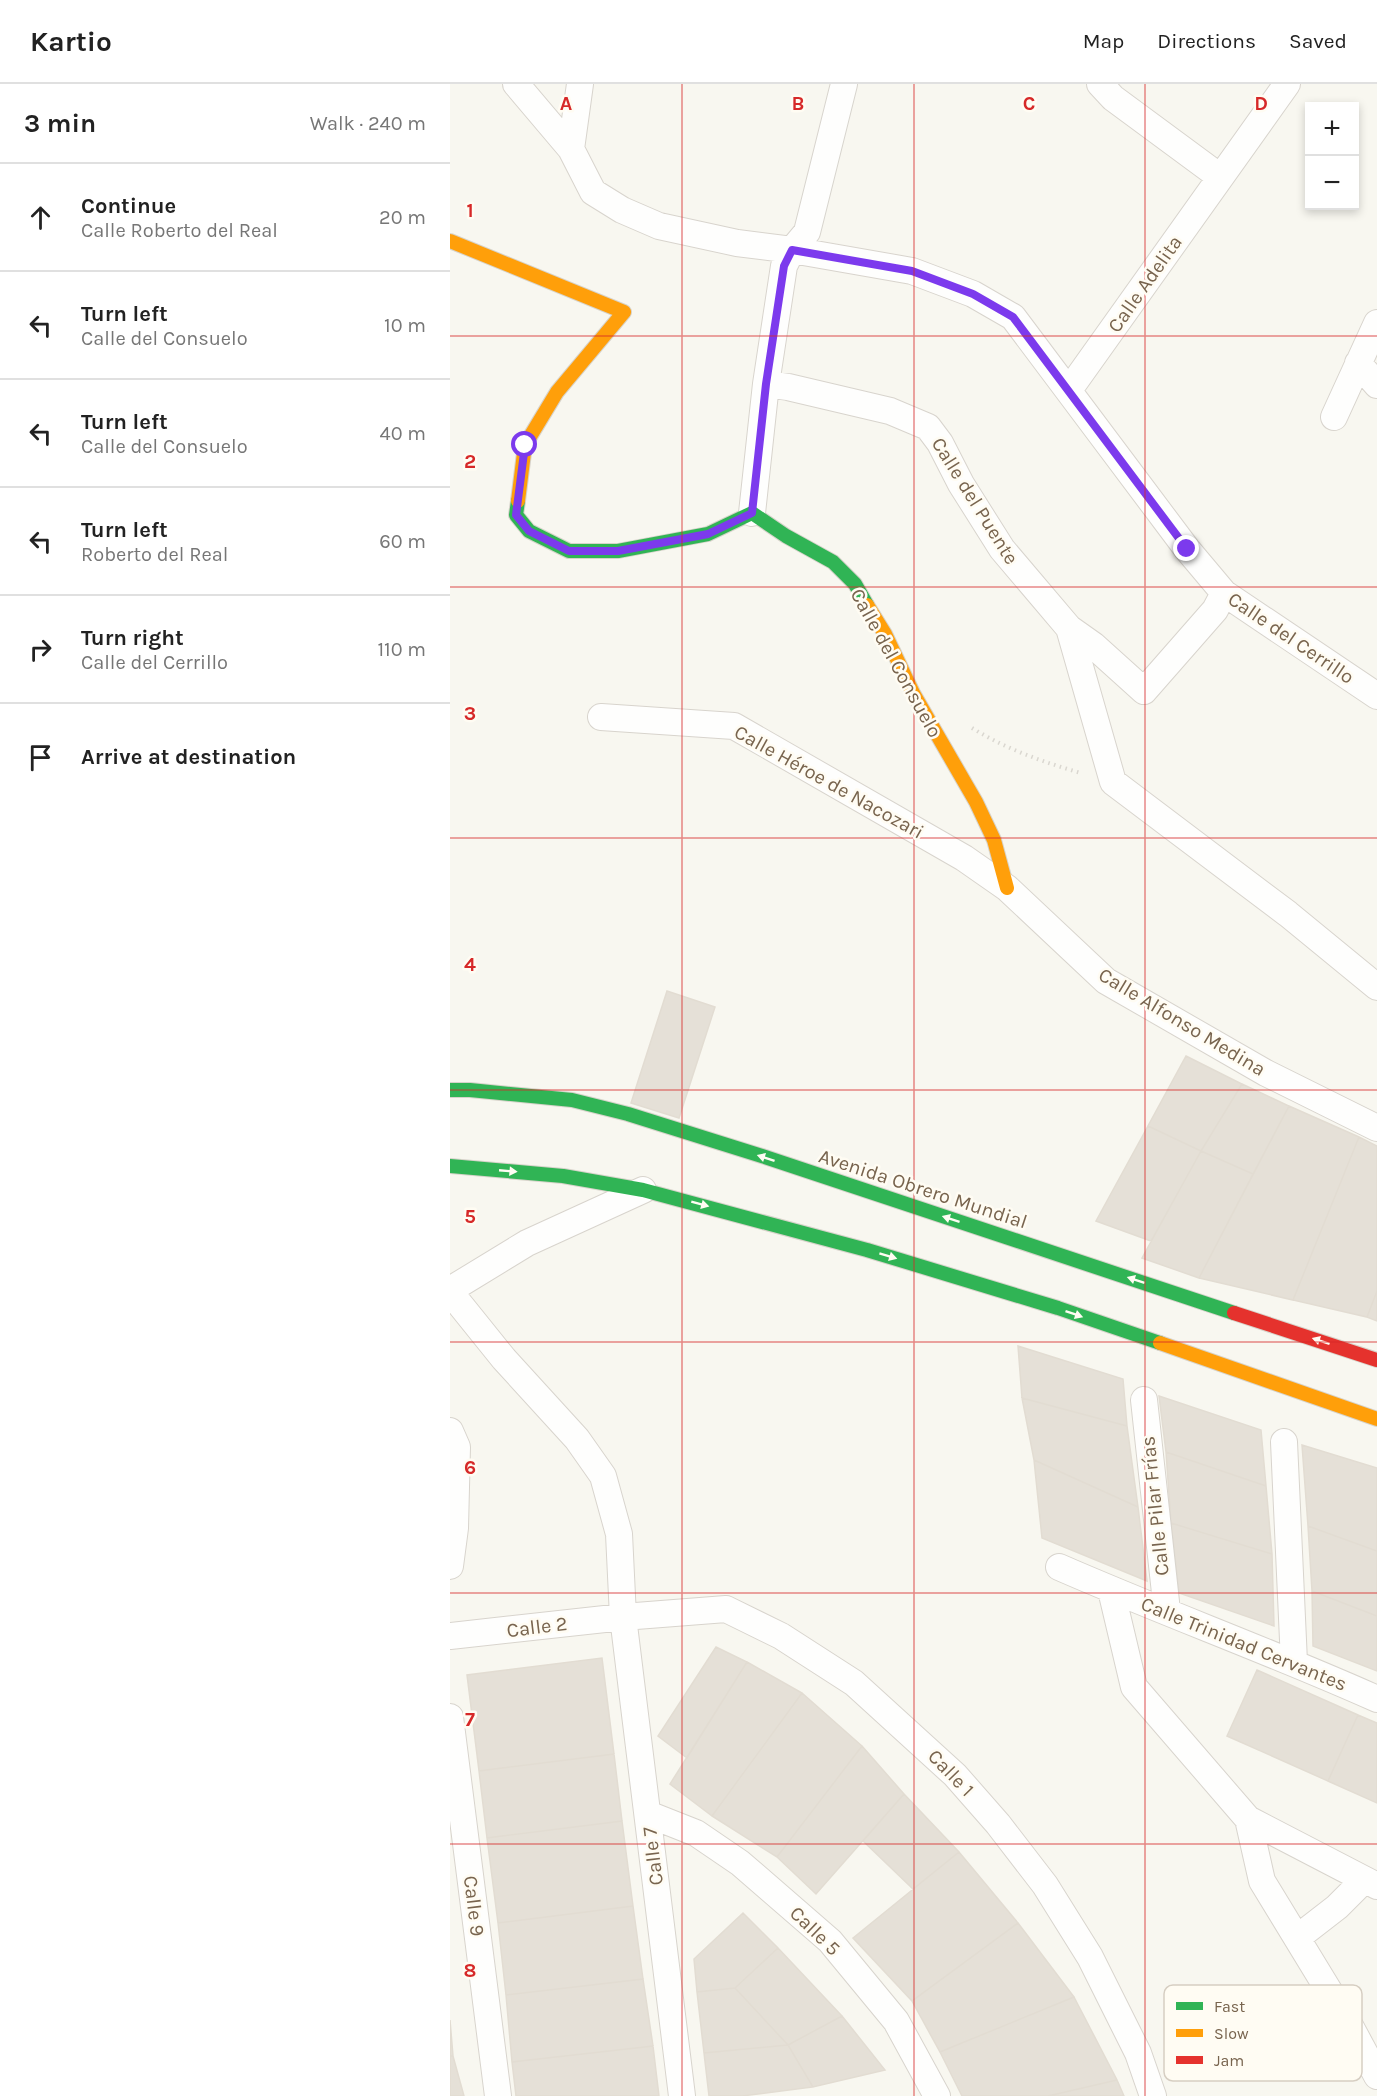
<!DOCTYPE html>
<html lang="en">
<head>
<meta charset="utf-8">
<style>
  :root { --surface:#fff; --page:#f6f6f6; --text:#222; --muted:#767676; --line:#e0e0e0 }
  body { margin:0; font-family:Karla,sans-serif; background:var(--page); color:var(--text) }
  .controls { position:absolute; right:18px; top:18px; display:grid; overflow:hidden; border-radius:0px; box-shadow:0 3px 9px #0003 }
  .controls button { width:54px; height:54px; display:grid; place-items:center; padding:0; border:0; border-bottom:2px solid var(--line); background:var(--surface); color:var(--text); font:30px sans-serif }
  .stop { position:absolute; width:18px; height:18px; margin:-14px; border:4px solid #7c3aed; border-radius:50%; background:#fff }
  .stop.end { background:#7c3aed; border-color:#fff; box-shadow:0 2px 6px #0008 }
  .list { margin:0; padding:0; list-style:none }
  h2 { display:flex; justify-content:space-between; align-items:center; height:78px; margin:0; padding:0 24px; font-size:26px }
  h2 small { font-size:20px; font-weight:400; color:var(--muted) }
  .list li { display:grid; grid-template-columns:39px 1fr auto; gap:18px; align-items:center; box-sizing:border-box; height:108px; padding:0 24px; border-top:2px solid var(--line) }
  .list b { display:block; font-size:22px; white-space:nowrap }
  .list p { margin:0; font-size:20px; white-space:nowrap; color:var(--muted) }
  .list em { font-size:20px; font-style:normal; color:var(--muted) }
  .icon { flex:none; width:33px; height:33px; fill:none; stroke:currentColor; stroke-width:2; stroke-linecap:round; stroke-linejoin:round }
  .map { position:relative; flex:none; width:927px; height:2012px; overflow:hidden }
  header { display:flex; align-items:center; gap:36px; box-sizing:border-box; height:84px; padding:0 30px; background:var(--surface); border-bottom:2px solid var(--line) }
  header strong { font-size:28px }
  nav { display:flex; gap:33px; margin-inline-start:auto; font-size:21px }
  main { display:flex }
  aside { flex:1; background:var(--surface) }
  .map>svg:first-child { display:block }
</style>
</head>
<body>
<header>
<strong>Kartio</strong>
<nav><a>Map</a><a>Directions</a><a>Saved</a></nav>
</header>
<main>
<aside>
<h2>3 min<small>Walk · 240 m</small></h2>
<ul class="list">
<li><svg class="icon" aria-label="ahead" viewBox="0 0 24 24"><path d="M12 20V5M6 11l6-6 6 6"/></svg><div><b>Continue</b><p>Calle Roberto del Real</p></div><em>20 m</em></li>
<li><svg class="icon" aria-label="left" viewBox="0 0 24 24"><path d="M17 20v-9H6M10 6l-5 5 5 5"/></svg><div><b>Turn left</b><p>Calle del Consuelo</p></div><em>10 m</em></li>
<li><svg class="icon" aria-label="left" viewBox="0 0 24 24"><path d="M17 20v-9H6M10 6l-5 5 5 5"/></svg><div><b>Turn left</b><p>Calle del Consuelo</p></div><em>40 m</em></li>
<li><svg class="icon" aria-label="left" viewBox="0 0 24 24"><path d="M17 20v-9H6M10 6l-5 5 5 5"/></svg><div><b>Turn left</b><p>Roberto del Real</p></div><em>60 m</em></li>
<li><svg class="icon" aria-label="right" viewBox="0 0 24 24"><path d="M7 20v-9h11M14 6l5 5-5 5"/></svg><div><b>Turn right</b><p>Calle del Cerrillo</p></div><em>110 m</em></li>
<li><svg class="icon" aria-label="arrive" viewBox="0 0 24 24"><path d="M6 21V4h12l-3 4 3 4H6"/></svg><div><b>Arrive at destination</b></div></li>
</ul>
</aside>
<div class="map">
<svg width="927" height="2012" viewBox="0 0 927 2012">
  <rect width="100%" height="100%" fill="#f8f7f0"/>
  <path fill="#e5e0d7" stroke="#e2dcd2" stroke-width="1.5" d="M217 907 265 923 229 1034 181 1019Z
    M736 972 792 1000 751 1067 698 1042Z
    M792 1000 839 1022 803 1090 751 1067Z
    M839 1022 909 1053 843 1216 749 1194Z
    M698 1042 751 1067 701 1157 646 1137Z
    M909 1053 927 1062V1207L917 1233 843 1216Z
    M751 1067 803 1090 749 1194 692 1174Z
    M927 1207V1237L917 1233Z
    M568 1262 673 1295 677 1342 572 1314Z
    M709 1312 811 1346 816 1402 716 1368Z
    M572 1314 677 1342 688 1423 584 1376Z
    M852 1361 927 1384V1467L858 1442Z
    M716 1368 816 1402 822 1470 721 1439Z
    M584 1376 688 1423 697 1497 592 1454Z
    M721 1439 822 1470 824 1542 729 1509Z
    M858 1442 927 1467V1532L862 1507Z
    M862 1507 927 1532V1587L863 1562Z
    M266 1563 297 1578 237 1674 208 1652Z
    M152 1574 164 1670 29 1687 17 1591Z
    M297 1578 352 1609 262 1732 220 1700Z
    M807 1586 908 1631 878 1697 777 1652Z
    M352 1609 412 1662 327 1773 262 1732Z
    M908 1631 927 1639V1719L878 1697Z
    M412 1662 454 1710 366 1810 327 1773Z
    M164 1670 172 1737 37 1754 29 1687Z
    M454 1710 509 1768 463 1805 413 1757Z
    M172 1737 183 1822 48 1839 37 1754Z
    M509 1768 568 1839 462 1917 403 1854Z
    M183 1822 193 1895 56 1911 48 1839Z
    M293 1829 328 1864 285 1904 247 1908 244 1875Z
    M568 1839 624 1913 490 1968 462 1917Z
    M328 1864 392 1932 338 1961 285 1904Z
    M193 1895 203 1962 62 1978 56 1911Z
    M285 1904 338 1961 254 1969 247 1908Z
    M624 1913 667 1996 598 2012H512L490 1968Z
    M392 1932 435 1986 363 2003 338 1961Z
    M0 1936 3 1972H0Z
    M338 1961 363 2003 292 2012H259L254 1969Z
    M203 1962 209 2012H66L62 1978Z
    M0 1972H3L14 2012H0Z
    M667 1996 674 2012H598Z"/>
  <g fill="none" stroke-linecap="round" stroke-linejoin="round">
    <defs>
      <path id="street" d="M66 0 121 65 143 108 172 126 209 142 287 159 342 166 462 187 523 210 563 233 737 465 774 509 927 612
        M650 0 663 14 770 93
        M121 65 130 0
        M908 279 927 301
        M316 300 338 303 440 327 478 343 490 359 511 400 552 465 619 544 643 561 694 607 765 526 774 509
        M619 306 837 0
        M884 333 927 239
        M302 429 316 300 334 182 342 166 357 148 394 0
        M619 544 663 698 838 830 927 903
        M151 633 284 642 514 774 557 804 656 897 816 989 927 1044
        M0 1206 77 1159 193 1106
        M0 1208 54 1275 127 1355 153 1392 169 1450 173 1533 232 2012
        M694 1316 717 1527
        M0 1347 7 1363 5 1444 0 1482
        M834 1358 844 1578
        M609 1483C714 1529 822 1568 927 1615
        M661 1506 684 1603 798 1735 812 1797 898 1938 927 1992
        M0 1552 173 1533 276 1525 331 1552 404 1599 505 1691 548 1740 595 1801 640 1873 688 1969 703 2012
        M0 1633 48 2012
        M198 1730 246 1749 290 1779 380 1857 446 1937 487 2012
        M798 1735 927 1802
        M847 1854 887 1823 914 1796"/>
      <path id="fast" d="M68 417 66 431 79 447 119 467H168L258 450 302 429 336 452 383 478 405 500 417 521
        M0 1006H20L122 1016 178 1030 312 1072 784 1229
        M0 1082 113 1092 193 1106 417 1166 608 1224 710 1259"/>
      <path id="slow" d="M0 157 174 228 107 308 75 361 68 417
        M417 521 435 550 463 609 526 718 544 756 557 804
        M710 1259 927 1335"/>
      <path id="jam" d="M784 1229 927 1276"/>
    </defs>
    <use href="#street" stroke="#d8d4cd" stroke-width="28"/>
    <use href="#fast" stroke="#d7d3ca" stroke-width="16"/>
    <use href="#slow" stroke="#d7d3ca" stroke-width="16"/>
    <use href="#jam" stroke="#d7d3ca" stroke-width="16"/>
    <path stroke="#dad7d0" stroke-width="4" stroke-dasharray="1.5 4.5" stroke-linecap="butt" d="M522 644C556 665 593 678 631 689"/>
    <use href="#street" stroke="#fefefd" stroke-width="26"/>
    <use href="#fast" stroke="#30b455" stroke-width="14"/>
    <use href="#slow" stroke="#ff9f0a" stroke-width="14"/>
    <use href="#jam" stroke="#e5322d" stroke-width="14"/>
  </g>
  <defs><path id="oneway-solid" d="M-6-.8H1V-3.2L6.5 0L1 3.2V.8H-6Z" transform="scale(1.5)"/></defs>
  <g fill="#fffcf3">
    <use href="#oneway-solid" transform="translate(316 1074) rotate(-162)"/>
    <use href="#oneway-solid" transform="translate(58 1087) rotate(5)"/>
    <use href="#oneway-solid" transform="translate(250 1120) rotate(15)"/>
    <use href="#oneway-solid" transform="translate(501 1135) rotate(-162)"/>
    <use href="#oneway-solid" transform="translate(438 1172) rotate(17)"/>
    <use href="#oneway-solid" transform="translate(686 1196) rotate(-162)"/>
    <use href="#oneway-solid" transform="translate(624 1230) rotate(19)"/>
    <use href="#oneway-solid" transform="translate(871 1257) rotate(-162)"/>
  </g>
  <g fill="none" stroke-linecap="round" stroke-linejoin="round">
    <path stroke="#7c3aed" stroke-width="8" d="M75 361 66 431 79 447 119 467H168L258 450 302 429 316 300 334 182 342 166 462 187 523 210 563 233 737 465"/>
  </g>
  <path fill="none" stroke="#d62828" stroke-width="1.5" stroke-opacity="0.55" d="M232 0V2012M464 0V2012M695 0V2012M0 252H927M0 503H927M0 754H927M0 1006H927M0 1258H927M0 1509H927M0 1760H927"/>
  <g text-anchor="middle" dominant-baseline="central" stroke-width="5" stroke-linejoin="round" paint-order="stroke">
    <g font-size="20" fill="#78644e" stroke="#fffcf3">
      <text transform="translate(695 200) rotate(-55)">Calle Adelita</text>
      <text transform="translate(525 417) rotate(58)">Calle del Puente</text>
      <text transform="translate(841 554) rotate(34)">Calle del Cerrillo</text>
      <text transform="translate(446 579) rotate(61)">Calle del Consuelo</text>
      <text transform="translate(379 698) rotate(29)">Calle Héroe de Nacozari</text>
      <text transform="translate(732 938) rotate(31)">Calle Alfonso Medina</text>
      <text transform="translate(473 1105) rotate(18)">Avenida Obrero Mundial</text>
      <text transform="translate(705 1422) rotate(-96)">Calle Pilar Frías</text>
      <text transform="translate(87 1543) rotate(-7)">Calle 2</text>
      <text transform="translate(794 1560) rotate(22)">Calle Trinidad Cervantes</text>
      <text transform="translate(501 1689) rotate(46)">Calle 1</text>
      <text transform="translate(203 1772) rotate(-97)">Calle 7</text>
      <text transform="translate(24 1822) rotate(83)">Calle 9</text>
      <text transform="translate(365 1847) rotate(44)">Calle 5</text>
    </g>
  </g>
  <rect x="714" y="1901" width="198" height="96" rx="9" fill="#fffcf3" stroke="#d6cec2" stroke-width="1.5"/>
  <rect x="726" y="1918" width="27" height="8" fill="#30b455"/>
  <rect x="726" y="1945" width="27" height="8" fill="#ff9f0a"/>
  <rect x="726" y="1972" width="27" height="8" fill="#e5322d"/>
  <g font-size="16" fill="#78644e">
    <text x="764" y="1928">Fast</text>
    <text x="764" y="1955">Slow</text>
    <text x="764" y="1982">Jam</text>
  </g>
  <g font-size="20" text-anchor="middle" font-weight="bold" fill="#d62828" stroke="#fffcf3" stroke-width="5" stroke-linejoin="round" paint-order="stroke">
    <text x="116" y="26">A</text>
    <text x="348" y="26">B</text>
    <text x="579" y="26">C</text>
    <text x="811" y="26">D</text>
    <text x="20" y="133">1</text>
    <text x="20" y="384">2</text>
    <text x="20" y="636">3</text>
    <text x="20" y="887">4</text>
    <text x="20" y="1139">5</text>
    <text x="20" y="1390">6</text>
    <text x="20" y="1642">7</text>
    <text x="20" y="1893">8</text>
  </g>
</svg>
<div class="controls">
<button>+</button>
<button>−</button>
</div>
<div class="stop" style="left:75px;top:361px"></div>
<div class="stop end" style="left:737px;top:465px"></div>
</div>
</main>
</body>
</html>
